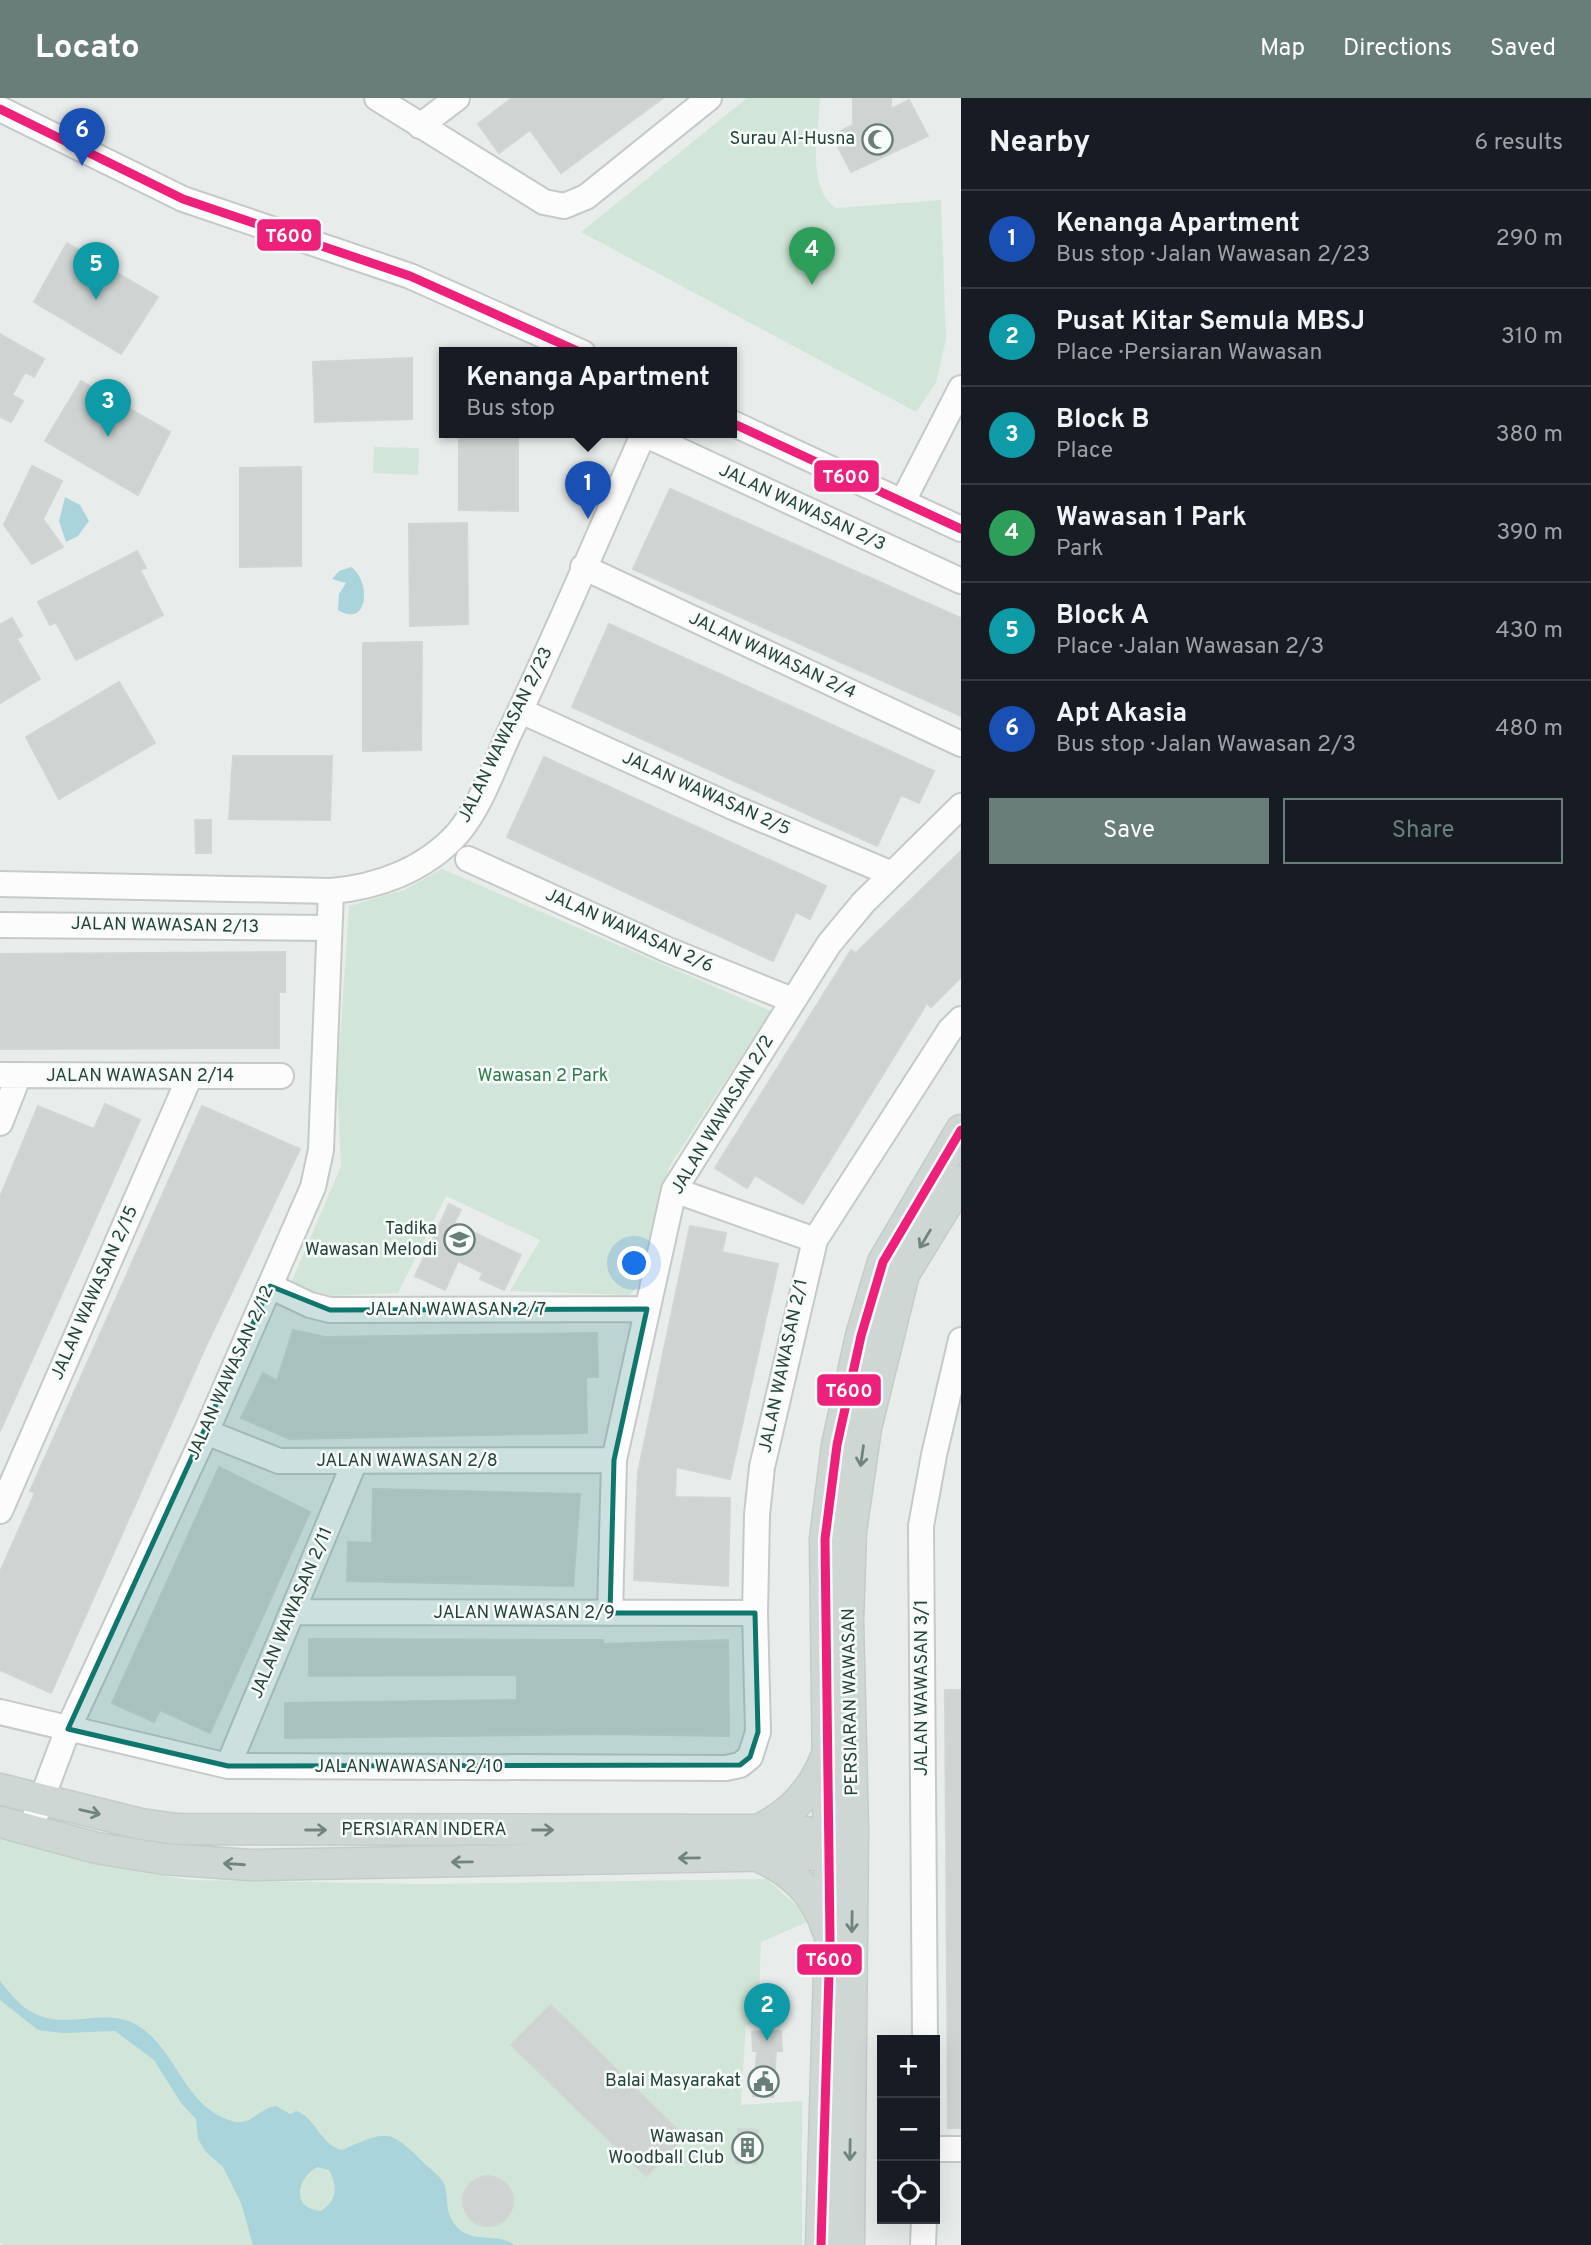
<!DOCTYPE html>
<html lang="en">
<head>
<meta charset="utf-8">
<style>
  :root { --surface:#171b24; --page:#242831; --text:#f1f3f6; --muted:#9ea1a6; --line:#363941; --accent:#697e78 }
  body { margin:0; font-family:Overpass,sans-serif; background:var(--page); color:var(--text) }
  .controls { position:absolute; right:21px; bottom:21px; display:grid; overflow:hidden; border-radius:0px; box-shadow:0 7px 28px #0002 }
  .controls button { width:63px; height:63px; display:grid; place-items:center; padding:0; border:0; border-bottom:2px solid var(--line); background:var(--surface); color:var(--text); font:35px sans-serif }
  .you { position:absolute; left:635px; top:1166px; width:24px; height:24px; margin:-18px; border:5px solid #fff; border-radius:50%; background:#1a73e8; box-shadow:0 0 0 10px #1a73e833 }
  .badge { display:grid; place-items:center; width:46px; height:46px; border-radius:50%; background:var(--accent); color:#fff; font-size:23px; font-weight:700 }
  .pin { position:absolute; translate:-50% -58px; filter:drop-shadow(0 2px 4px #0008) }
  .pin::after { content:''; position:absolute; top:37px; width:24px; height:21px; background:inherit; clip-path:polygon(0 0,100% 0,50% 100%) }
  .popup { position:absolute; left:439px; top:249px; width:298px; height:91px; box-sizing:border-box; display:grid; place-content:center; border-radius:0px; background:var(--surface); filter:drop-shadow(0 2px 5px #0005); font-size:23px; white-space:nowrap; color:var(--muted) }
  .popup b { font-size:26px; color:var(--text) }
  .popup::after { content:''; position:absolute; left:50%; top:100%; margin-left:-14px; border:14px solid transparent; border-top-color:var(--surface) }
  .list { margin:0; padding:0; list-style:none }
  h2 { display:flex; justify-content:space-between; align-items:center; height:91px; margin:0; padding:0 28px; font-size:30px }
  h2 small { font-size:23px; font-weight:400; color:var(--muted) }
  .list li { display:grid; grid-template-columns:46px 1fr auto; gap:21px; align-items:center; box-sizing:border-box; height:98px; padding:0 28px; border-top:2px solid var(--line) }
  .list b { display:block; font-size:26px; white-space:nowrap }
  .list p { margin:0; font-size:23px; white-space:nowrap; color:var(--muted) }
  .list em { font-size:23px; font-style:normal; color:var(--muted) }
  .actions { display:flex; gap:14px; padding:21px 28px }
  .actions a { flex:1; padding:16px 0; border:2px solid var(--accent); border-radius:0px; text-align:center; font-size:24px; color:var(--accent) }
  .actions .main { background:var(--accent); color:#fff }
  .icon { flex:none; width:38px; height:38px; fill:none; stroke:currentColor; stroke-width:2; stroke-linecap:round; stroke-linejoin:round }
  .map { position:relative; flex:none; width:961px; height:2147px; overflow:hidden }
  header { display:flex; align-items:center; gap:42px; box-sizing:border-box; height:98px; padding:0 35px; background:var(--accent); color:#fff }
  header strong { font-size:33px }
  nav { display:flex; gap:38px; margin-inline-start:auto; font-size:24px }
  main { display:flex }
  aside { flex:1; background:var(--surface) }
  .map>svg:first-child { display:block }
</style>
</head>
<body>
<header>
<strong>Locato</strong>
<nav><a>Map</a><a>Directions</a><a>Saved</a></nav>
</header>
<main>
<div class="map">
<svg width="961" height="2147" viewBox="0 0 961 2147">
  <rect width="100%" height="100%" fill="#e8edeb"/>
  <path fill="#d1e6d8" d="M747 0H820C819 33 805 88 836 110L941 102 946 241 936 285 916 314 581 134Z
    M374 349 419 350 418 377 373 375Z
    M442 771 771 913 669 1069 639 1186 630 1197 510 1193 540 1142 446 1098 398 1195 330 1198 290 1187 341 1068 337 986 349 808 404 792Z
    M0 1739 143 1775 191 1782 426 1786 767 1781 812 1822 761 1844 758 1926 746 1927 741 2007 802 2003V2147H3L0 2144Z"/>
  <path fill="#a9d4db" fill-rule="evenodd" d="M65 399 80 407 89 423 78 438 66 444 59 423Z
    M351 469C371 482 369 531 338 512L339 496 346 485 332 481 339 473Z
    M0 1883C9 1894 18 1906 30 1913 64 1935 107 1906 140 1929 178 1954 184 2009 232 2023 250 2029 259 2010 276 2008L290 2016 296 2013C316 2019 319 2046 342 2052 387 2033 388 2029 425 2066 430 2071 442 2079 444 2086 450 2101 443 2116 459 2131 475 2145 499 2135 514 2147H253L241 2105 223 2069 206 2054 198 2041 196 2021 181 2005 154 1962 115 1933 63 1935 38 1932 0 1902ZM317 2069 329 2072C338 2089 337 2102 321 2113 291 2111 296 2081 317 2069Z"/>
  <path fill="#cfd4d2" stroke="#d1d6d4" stroke-width="2" d="M512 0H663L561 75 530 32 499 55 478 26Z
    M853 0H891V11L909 2 928 38 851 74 832 37 853 27Z
    M67 145 158 199 121 256 34 204Z
    M0 236 44 261 34 279 25 274 12 297 23 303 11 324 0 319Z
    M412 260V321L315 324 313 264Z
    M81 283 170 334 138 397 45 343Z
    M459 335H518V413L459 412Z
    M32 368 62 383 43 421 63 449 32 466 4 427Z
    M301 369V468L240 469V370Z
    M670 391 961 520V618L633 471Z
    M467 425 468 526 410 528 409 426Z
    M137 453 146 470 140 472 163 517 76 562 56 524 50 527 38 504Z
    M12 520 22 538 17 541 40 581 0 605V527Z
    M609 526 934 673 919 705 901 697 877 748 572 609Z
    M422 544 421 652 363 653V545Z
    M119 584 155 645 59 701 26 639Z
    M233 658H332L330 722 229 721Z
    M544 659 826 788 810 821 796 814 773 863 507 739Z
    M195 722H211V755H196Z
    M961 753V879L931 909 927 905 803 1106 755 1077 747 1090 715 1070 851 852 856 855Z
    M285 854V894H279V950L0 951V856Z
    M105 1006 140 1022 0 1333V1099L38 1008 94 1031Z
    M202 1008 300 1051 205 1250 51 1595 0 1572V1474L35 1395 30 1393Z
    M449 1106 461 1112 454 1125 521 1157 504 1192 480 1181 483 1175 458 1163 445 1192 415 1178Z
    M690 1128 726 1135 722 1154 778 1166 730 1381 676 1369 675 1399 730 1400 728 1488 634 1482 638 1374Z
    M293 1232 325 1239 597 1235 598 1279H586L587 1335 290 1341 241 1320 263 1275 277 1283Z
    M219 1369 310 1414 210 1635 160 1612 154 1624 112 1605Z
    M373 1391 580 1396 573 1488 347 1483 348 1444 372 1445Z
    M309 1541 603 1542V1546L728 1542 729 1638 602 1636 285 1640V1605L517 1602V1577L309 1578Z
    M945 1592H961V2030H948Z
    M551 1907 685 2039 646 2078 511 1947Z
    M781 1933 782 1953H776L773 1999 753 1998 757 1953H753L752 1934Z
    M738 2031 758 2032 756 2066 736 2065Z
    M463 2103a25 25 0 1 1 50 0a25 25 0 1 1-50 0Z"/>
  <g fill="none" stroke-linecap="round" stroke-linejoin="round">
    <defs>
      <path id="minor" d="M377 0 544 104 564 108 586 99 709 0
        M0 11 183 101 410 178 583 255
        M420 28 457 0
        M732 325 961 431
        M644 336 961 483
        M903 403 961 290
        M583 469 961 646
        M521 613 735 710 892 776
        M468 761 668 852 792 902
        M0 786 331 793C378 789 425 772 458 735 481 708 494 668 509 636 557 537 599 435 644 335
        M0 827 329 830
        M0 977 281 978
        M0 1025 19 977
        M674 1092 815 1142
        M270 1188 310 1207 330 1212 647 1211
        M206 1334 279 1363 614 1362
        M0 1413 190 978
        M292 1514 755 1515
        M610 1515 614 1362 674 1092 829 846 863 805 961 708
        M0 1614 228 1668 726 1670 740 1667 750 1659 758 1634 755 1515 757 1417 762 1369 815 1142 950 932 961 921
        M228 1668 355 1363
        M30 1732 68 1631 206 1334 313 1089 321 1052 331 793
        M925 1942 921 1428 934 1357 961 1242
        M935 2051H961
        M923 2147 924 2121"/>
      <path id="major" d="M0 1691 141 1726 177 1731 758 1732 828 1735 846 1733
        M0 1724 97 1750 163 1761 250 1767 849 1756
        M758 1732C790 1717 812 1694 825 1661
        M757 1758C791 1772 816 1796 827 1831
        M821 2147 830 1841 825 1441 837 1347 861 1238 883 1164 961 1032
        M849 2147 853 1732 848 1523 851 1433 866 1330 904 1176 961 1083"/>
    </defs>
    <use href="#minor" stroke="#c5cac8" stroke-width="28"/>
    <use href="#major" stroke="#c3ccc9" stroke-width="33"/>
    <use href="#minor" stroke="#fcfcfc" stroke-width="24"/>
    <use href="#major" stroke="#cfd7d5" stroke-width="30"/>
    <defs>
      <path id="bus-1" d="M0 11 183 101 410 178 582 255
        M732 325 961 431
        M821 2147 830 1841 825 1441 837 1347 861 1238 883 1164 961 1032"/>
    </defs>
    <use href="#bus-1" stroke="#f7fbf9" stroke-width="14"/>
    <use href="#bus-1" stroke="#ed207b" stroke-width="9"/>
  </g>
  <defs><path id="oneway-shaft" d="M-6 0H5M1.5-3L5.5 0L1.5 3" fill="none" stroke-width="1.6" stroke-linecap="round" stroke-linejoin="round" transform="scale(1.75)"/></defs>
  <g stroke="#718580">
    <use href="#oneway-shaft" transform="translate(925 1141) rotate(121)"/>
    <use href="#oneway-shaft" transform="translate(862 1358) rotate(98)"/>
    <use href="#oneway-shaft" transform="translate(90 1714) rotate(13)"/>
    <use href="#oneway-shaft" transform="translate(316 1732)"/>
    <use href="#oneway-shaft" transform="translate(543 1732)"/>
    <use href="#oneway-shaft" transform="translate(689 1760) rotate(179)"/>
    <use href="#oneway-shaft" transform="translate(462 1764) rotate(179)"/>
    <use href="#oneway-shaft" transform="translate(234 1766) rotate(-176)"/>
    <use href="#oneway-shaft" transform="translate(852 1824) rotate(91)"/>
    <use href="#oneway-shaft" transform="translate(850 2052) rotate(91)"/>
  </g>
  <path fill="#0f766e" fill-opacity="0.2" stroke="#0f766e" stroke-width="5" stroke-linejoin="round" d="M270 1188 330 1212 647 1211 614 1362 610 1515H755L758 1634 750 1659 740 1667 228 1668 68 1631Z"/>
  <defs>
    <symbol id="mosque-ring" viewBox="-11 -11 22 22"><circle r="9.5" fill="#f7fbf9" stroke="#697e78" stroke-width="1.5"/><path d="M3.5-4.9A6 6 0 1 0 3.5 4.9A5 5 0 1 1 3.5-4.9Z" fill="#697e78"/></symbol>
    <symbol id="school-ring" viewBox="-11 -11 22 22"><circle r="9.5" fill="#f7fbf9" stroke="#697e78" stroke-width="1.5"/><path d="M0-5L7-2L0 1L-7-2ZM-4 1L0 2.5L4 1V4Q0 6-4 4Z" fill="#697e78"/></symbol>
    <symbol id="civic-ring" viewBox="-11 -11 22 22"><circle r="9.5" fill="#f7fbf9" stroke="#697e78" stroke-width="1.5"/><path d="M-.6-6.5H3V-4.5H.6V-3L4-1V1h2V6H-6V1h2V-1L-.6-3ZM-1.2 2.5V6h2.4V2.5Z" fill="#697e78"/></symbol>
    <symbol id="building-ring" viewBox="-11 -11 22 22"><circle r="9.5" fill="#f7fbf9" stroke="#697e78" stroke-width="1.5"/><path d="M-4-6H4V6H1V3H-1V6H-4ZM-2.5-4.3h1.7v1.8h-1.7ZM.8-4.3h1.7v1.8H.8ZM-2.5-1h1.7V.8h-1.7ZM.8-1h1.7V.8H.8Z" fill="#697e78"/></symbol>
  </defs>
  <g fill-rule="evenodd">
    <use href="#mosque-ring" x="860" y="24" width="35" height="35"/>
    <use href="#school-ring" x="442" y="1124" width="35" height="35"/>
    <use href="#civic-ring" x="746" y="1966" width="35" height="35"/>
    <use href="#building-ring" x="730" y="2032" width="35" height="35"/>
  </g>
  <g text-anchor="middle" dominant-baseline="central" stroke-width="5" stroke-linejoin="round" paint-order="stroke">
    <g font-size="18" fill="#24423a" stroke="#f7fbf9" text-anchor="end">
      <text x="855" y="41">Surau Al-Husna</text>
      <text x="437" y="1131">Tadika<tspan x="437" dy="21">Wawasan Melodi</tspan></text>
      <text x="741" y="1983">Balai Masyarakat</text>
      <text x="724" y="2039">Wawasan<tspan x="724" dy="21">Woodball Club</tspan></text>
    </g>
    <g font-size="18" fill="#24423a" stroke="#f7fbf9">
      <text transform="translate(802 410) rotate(25)">JALAN WAWASAN 2/3</text>
      <text transform="translate(772 558) rotate(25)">JALAN WAWASAN 2/4</text>
      <text transform="translate(506 637) rotate(-64)">JALAN WAWASAN 2/23</text>
      <text transform="translate(706 696) rotate(24)">JALAN WAWASAN 2/5</text>
      <text transform="translate(165 828) rotate(1)">JALAN WAWASAN 2/13</text>
      <text transform="translate(629 833) rotate(24)">JALAN WAWASAN 2/6</text>
      <text x="140" y="978">JALAN WAWASAN 2/14</text>
      <text transform="translate(723 1017) rotate(-59)">JALAN WAWASAN 2/2</text>
      <text transform="translate(95 1195) rotate(-66)">JALAN WAWASAN 2/15</text>
      <text x="456" y="1212">JALAN WAWASAN 2/7</text>
      <text transform="translate(784 1268) rotate(-78)">JALAN WAWASAN 2/1</text>
      <text transform="translate(231 1275) rotate(-66)">JALAN WAWASAN 2/12</text>
      <text x="407" y="1363">JALAN WAWASAN 2/8</text>
      <text transform="translate(292 1515) rotate(-67)">JALAN WAWASAN 2/11</text>
      <text x="524" y="1515">JALAN WAWASAN 2/9</text>
      <text transform="translate(922 1590) rotate(-90)">JALAN WAWASAN 3/1</text>
      <text transform="translate(851 1604) rotate(-91)">PERSIARAN WAWASAN</text>
      <text x="409" y="1669">JALAN WAWASAN 2/10</text>
      <text x="424" y="1732">PERSIARAN INDERA</text>
    </g>
    <g font-size="18" fill="#2d7a4b" stroke="#f7fbf9">
      <text x="543" y="978">Wawasan 2 Park</text>
    </g>
  </g>
  <g stroke="#f7fbf9" stroke-width="2.5">
    <rect x="256" y="120" width="66" height="34" rx="7" fill="#ed207b"/>
    <rect x="813" y="361" width="67" height="34" rx="7" fill="#ed207b"/>
    <rect x="816" y="1275" width="66" height="34" rx="7" fill="#ed207b"/>
    <rect x="796" y="1845" width="67" height="33" rx="7" fill="#ed207b"/>
  </g>
  <g font-size="19" text-anchor="middle" font-weight="bold" fill="#fff">
    <text x="289" y="144">T600</text>
    <text x="846" y="385">T600</text>
    <text x="849" y="1299">T600</text>
    <text x="829" y="1868">T600</text>
  </g>
</svg>
<div class="controls">
<button>+</button>
<button>−</button>
<button><svg class="icon" aria-label="locate" viewBox="0 0 24 24"><circle cx="12" cy="12" r="6"/><path d="M12 2v4M12 18v4M2 12h4M18 12h4"/></svg></button>
</div>
<div class="you"></div>
<div class="pin badge" style="left:588px;top:421px;background:#1a4fb4">1</div>
<div class="popup"><b>Kenanga Apartment</b>Bus stop</div>
<div class="pin badge" style="left:767px;top:1943px;background:#0f9aa8">2</div>
<div class="pin badge" style="left:108px;top:339px;background:#0f9aa8">3</div>
<div class="pin badge" style="left:812px;top:187px;background:#2e9e5b">4</div>
<div class="pin badge" style="left:96px;top:202px;background:#0f9aa8">5</div>
<div class="pin badge" style="left:82px;top:68px;background:#1a4fb4">6</div>
</div>
<aside>
<h2>Nearby<small>6 results</small></h2>
<ul class="list">
<li><span class="badge" style="background:#1a4fb4">1</span><div><b>Kenanga Apartment</b><p>Bus stop · Jalan Wawasan 2/23</p></div><em>290 m</em></li>
<li><span class="badge" style="background:#0f9aa8">2</span><div><b>Pusat Kitar Semula MBSJ</b><p>Place · Persiaran Wawasan</p></div><em>310 m</em></li>
<li><span class="badge" style="background:#0f9aa8">3</span><div><b>Block B</b><p>Place</p></div><em>380 m</em></li>
<li><span class="badge" style="background:#2e9e5b">4</span><div><b>Wawasan 1 Park</b><p>Park</p></div><em>390 m</em></li>
<li><span class="badge" style="background:#0f9aa8">5</span><div><b>Block A</b><p>Place · Jalan Wawasan 2/3</p></div><em>430 m</em></li>
<li><span class="badge" style="background:#1a4fb4">6</span><div><b>Apt Akasia</b><p>Bus stop · Jalan Wawasan 2/3</p></div><em>480 m</em></li>
</ul>
<div class="actions"><a class="main">Save</a><a>Share</a></div>
</aside>
</main>
</body>
</html>
